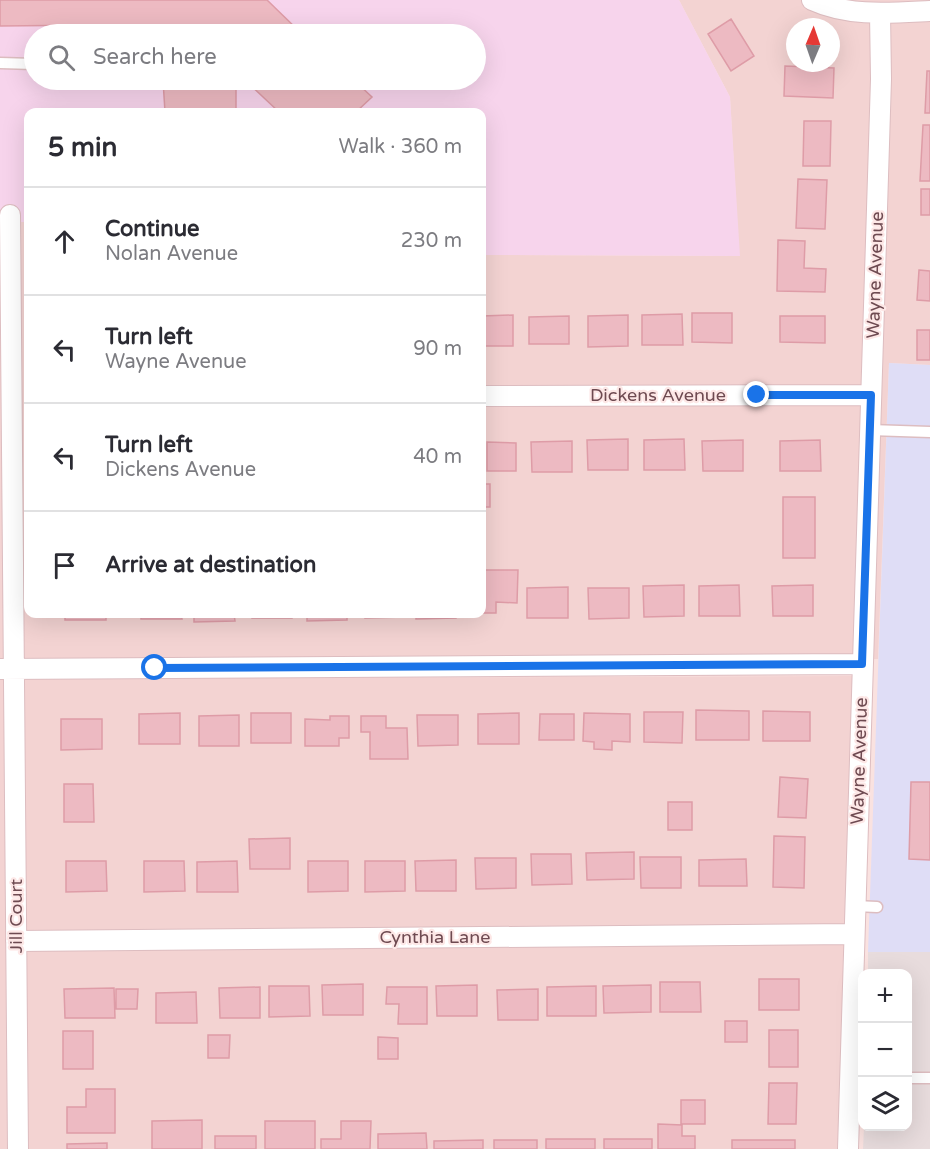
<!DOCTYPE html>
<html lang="en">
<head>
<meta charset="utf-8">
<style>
  :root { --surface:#fff; --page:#f2f2f3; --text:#2b2b33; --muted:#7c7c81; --line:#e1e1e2 }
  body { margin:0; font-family:"Varela Round",sans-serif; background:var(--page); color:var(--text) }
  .controls { position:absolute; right:18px; bottom:18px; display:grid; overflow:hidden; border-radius:12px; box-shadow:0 6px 24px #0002 }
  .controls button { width:54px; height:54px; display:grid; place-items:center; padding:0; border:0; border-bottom:2px solid var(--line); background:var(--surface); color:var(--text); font:30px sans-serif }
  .compass { position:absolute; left:786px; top:18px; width:54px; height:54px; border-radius:50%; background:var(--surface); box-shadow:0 6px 24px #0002; rotate:2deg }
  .stop { position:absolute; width:18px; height:18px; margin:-14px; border:4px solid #1a73e8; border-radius:50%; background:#fff }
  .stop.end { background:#1a73e8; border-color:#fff; box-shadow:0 2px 6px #0008 }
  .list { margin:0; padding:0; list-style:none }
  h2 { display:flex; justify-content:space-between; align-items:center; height:78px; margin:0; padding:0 24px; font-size:26px }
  h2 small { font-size:20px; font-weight:400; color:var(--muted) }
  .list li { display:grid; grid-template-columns:39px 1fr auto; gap:18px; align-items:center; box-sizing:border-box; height:108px; padding:0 24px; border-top:2px solid var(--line) }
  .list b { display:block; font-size:22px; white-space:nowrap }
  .list p { margin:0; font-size:20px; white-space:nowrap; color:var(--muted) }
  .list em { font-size:20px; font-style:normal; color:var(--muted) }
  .icon { flex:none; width:33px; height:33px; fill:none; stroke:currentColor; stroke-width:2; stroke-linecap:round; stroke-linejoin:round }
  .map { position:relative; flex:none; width:930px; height:1149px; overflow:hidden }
  .search { position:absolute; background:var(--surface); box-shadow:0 6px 24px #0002; left:24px; top:24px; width:462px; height:66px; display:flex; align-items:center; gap:15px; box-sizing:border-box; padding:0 21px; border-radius:33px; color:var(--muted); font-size:22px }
  .panel { position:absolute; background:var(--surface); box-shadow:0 6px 24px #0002; left:24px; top:108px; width:462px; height:510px; border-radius:12px }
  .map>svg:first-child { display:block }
</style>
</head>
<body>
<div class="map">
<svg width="930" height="1149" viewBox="0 0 930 1149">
  <rect width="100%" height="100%" fill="#fae2e0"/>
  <path fill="#f3d3d2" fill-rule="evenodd" d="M679 0H930V365L889 363 878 659 0 664V222H28V614H482V255L739 256 730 97ZM795 27H831V63H795Z
    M857 676 846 1149H0V679Z"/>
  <path fill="#e8dcdd" d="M868 952H930V1149H863L864 1127 908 1126V974L868 973Z"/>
  <path fill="#dfddf6" d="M889 363 930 365V952H868Z"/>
  <path fill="#f7d4ec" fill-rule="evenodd" d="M0 0H679L730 97 740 256 482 255V112H28V222H0ZM34 34H476V80H34Z"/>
  <path fill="#edbac2" stroke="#de9ca7" stroke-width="1.5" d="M0 0H267L302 34H109L99 25 0 26Z
    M731 19 754 56 731 71 708 34Z
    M785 66 834 68 833 98 784 96Z
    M927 71H930V113H925Z
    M163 80H236V112H165Z
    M245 80H359L356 82 372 97 356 112H279Z
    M804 121H831L830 166H803Z
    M923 125H930V181H920Z
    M798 179 827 180 825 229 796 228Z
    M921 189H930V215H921Z
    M778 240 805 241 804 268 826 269 825 292 777 291Z
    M919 270 930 271V301L917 300Z
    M692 313H732V343L692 342Z
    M682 314 683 345H642V315Z
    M513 315V346H482V316Z
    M628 315V346L588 347V316Z
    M569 316V344H529V317Z
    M780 316H825V343L780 342Z
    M917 330H930V360H917Z
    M628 439V470H588L587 440Z
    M684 439 685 470H644V440Z
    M743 440V471H703L702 441Z
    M820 440 821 471H780V441Z
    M572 441V472H532L531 442Z
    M487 442 516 443V471H487Z
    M482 484H490V507H482Z
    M783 497H815V558H783Z
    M482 570H518L517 603 496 602V613H482Z
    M684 585V616L644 617 643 586Z
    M739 585 740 616H699V586Z
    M813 585V616H773L772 586Z
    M568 587V618H527V588Z
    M588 588H629V618L589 619Z
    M65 614H106V620H65Z
    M141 614H181L182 619H141Z
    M194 614H234L235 621 194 622Z
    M252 614H292V618H252Z
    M307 614H347V620L307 621Z
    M365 614H406V617L365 618Z
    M416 614H456V618L416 619Z
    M696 710 749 711V740H696Z
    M763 711 810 712V741H763Z
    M644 712H683L682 743 644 742Z
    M180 713V744H139V714Z
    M251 713H291V743H251Z
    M519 713V744H478V714Z
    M584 713 630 714V742L612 741V750L594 749V742L583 741Z
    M540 714H574V740H539Z
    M239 715V746H199V716Z
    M417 715H458V745L418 746Z
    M330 716H349V738H339V746H305V719L330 720Z
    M361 716H386V728H407L408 759H370V732H361Z
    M61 719H102V749L61 750Z
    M780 777 808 779 806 818 778 817Z
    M911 782H930V860L909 859Z
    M64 784H93L94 822H64Z
    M668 802H692V830H668Z
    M774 836 805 837 804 888 773 887Z
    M290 838V869H250L249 839Z
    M634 852V879L587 880 586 853Z
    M531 854H571L572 884 532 885Z
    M640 857H681V888H641Z
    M475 858H516V888L476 889Z
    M746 859 747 886H699V860Z
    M456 860V891H416L415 861Z
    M66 861H106L107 891 66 892Z
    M144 861H184L185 891 144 892Z
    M237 861 238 892H197V862Z
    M308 861H348V891L308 892Z
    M365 861H405V891L365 892Z
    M759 979H799V1010H759Z
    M660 982H700L701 1012H660Z
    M363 984V1015H323L322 985Z
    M477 985V1016H437L436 986Z
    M651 985V1012L604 1013 603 986Z
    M269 986H309L310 1016 269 1017Z
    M596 986V1016H547V987Z
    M260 987V1018H220L219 988Z
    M387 987H427V1024H398L399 1004H386Z
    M114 988 115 1018H65L64 989Z
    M116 989H138L137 1009H116Z
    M538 989V1020H498L497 990Z
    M196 992 197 1023H156V993Z
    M725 1021H747V1042H725Z
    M769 1030H798V1067H769Z
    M63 1031H93V1069H63Z
    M208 1035H230L229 1058H208Z
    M378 1037 398 1038V1059H378Z
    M769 1083H797L796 1124H768Z
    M86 1089H115V1133H67V1107H86Z
    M681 1100H705V1124H681Z
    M202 1120V1149H152V1121Z
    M265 1121H315V1149H265Z
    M341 1121H371L370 1149H321V1139H341Z
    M658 1124 682 1125V1136H695V1149H658Z
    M426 1133 427 1149H378V1134Z
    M215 1136H256V1149H215Z
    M546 1139H595V1149H546Z
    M604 1139H652V1149H604Z
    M483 1140V1149H434V1141Z
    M494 1140H537V1149H494Z
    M732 1140H795V1149H732Z
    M107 1143V1149H67V1144Z"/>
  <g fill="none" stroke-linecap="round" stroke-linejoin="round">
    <defs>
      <path id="lane" d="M0 63 34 64
        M870 430 930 432
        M855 906 877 907
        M908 1078H930"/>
      <path id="street" d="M812 0C849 17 890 13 930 11
        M10 215 18 1149
        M482 396 871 395
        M0 669 862 664
        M16 941 854 934
        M848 1149 881 79 880 13"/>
    </defs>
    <use href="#lane" stroke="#ddbdc0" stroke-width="13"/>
    <use href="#street" stroke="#ddbdc0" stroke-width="22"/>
    <use href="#lane" stroke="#fff" stroke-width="10"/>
    <use href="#street" stroke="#fff" stroke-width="20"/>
  </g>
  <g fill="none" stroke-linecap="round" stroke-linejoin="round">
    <path stroke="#1a73e8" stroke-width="8" d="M155 668 862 664 871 395H757"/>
  </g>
  <g text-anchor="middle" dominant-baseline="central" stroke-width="4.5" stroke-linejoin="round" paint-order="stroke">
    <g font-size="18" fill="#6e4a51" stroke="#fde7e6">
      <text transform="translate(875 275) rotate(-88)">Wayne Avenue</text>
      <text x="658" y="395">Dickens Avenue</text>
      <text transform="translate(859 761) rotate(-88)">Wayne Avenue</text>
      <text transform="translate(16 916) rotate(-90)">Jill Court</text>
      <text x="435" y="937">Cynthia Lane</text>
    </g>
  </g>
</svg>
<div class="controls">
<button>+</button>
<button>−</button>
<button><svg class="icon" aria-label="layers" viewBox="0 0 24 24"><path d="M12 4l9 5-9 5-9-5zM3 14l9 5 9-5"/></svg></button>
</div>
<svg class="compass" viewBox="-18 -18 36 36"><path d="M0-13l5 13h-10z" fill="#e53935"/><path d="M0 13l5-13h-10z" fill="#7c7c81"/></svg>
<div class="stop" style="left:155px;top:668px"></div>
<div class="stop end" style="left:757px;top:395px"></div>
<div class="search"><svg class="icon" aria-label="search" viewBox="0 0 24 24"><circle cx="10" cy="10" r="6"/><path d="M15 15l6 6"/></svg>Search here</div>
<section class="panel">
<h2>5 min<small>Walk · 360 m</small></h2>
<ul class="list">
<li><svg class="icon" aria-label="ahead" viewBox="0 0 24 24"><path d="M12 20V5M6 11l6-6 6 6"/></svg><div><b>Continue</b><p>Nolan Avenue</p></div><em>230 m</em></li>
<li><svg class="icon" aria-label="left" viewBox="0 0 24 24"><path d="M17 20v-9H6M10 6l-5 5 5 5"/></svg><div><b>Turn left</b><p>Wayne Avenue</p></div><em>90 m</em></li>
<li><svg class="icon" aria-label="left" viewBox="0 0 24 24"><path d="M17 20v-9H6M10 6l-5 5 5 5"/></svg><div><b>Turn left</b><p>Dickens Avenue</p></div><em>40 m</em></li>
<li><svg class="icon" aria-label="arrive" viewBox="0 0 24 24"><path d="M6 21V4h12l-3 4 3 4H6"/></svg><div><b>Arrive at destination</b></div></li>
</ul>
</section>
</div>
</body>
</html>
